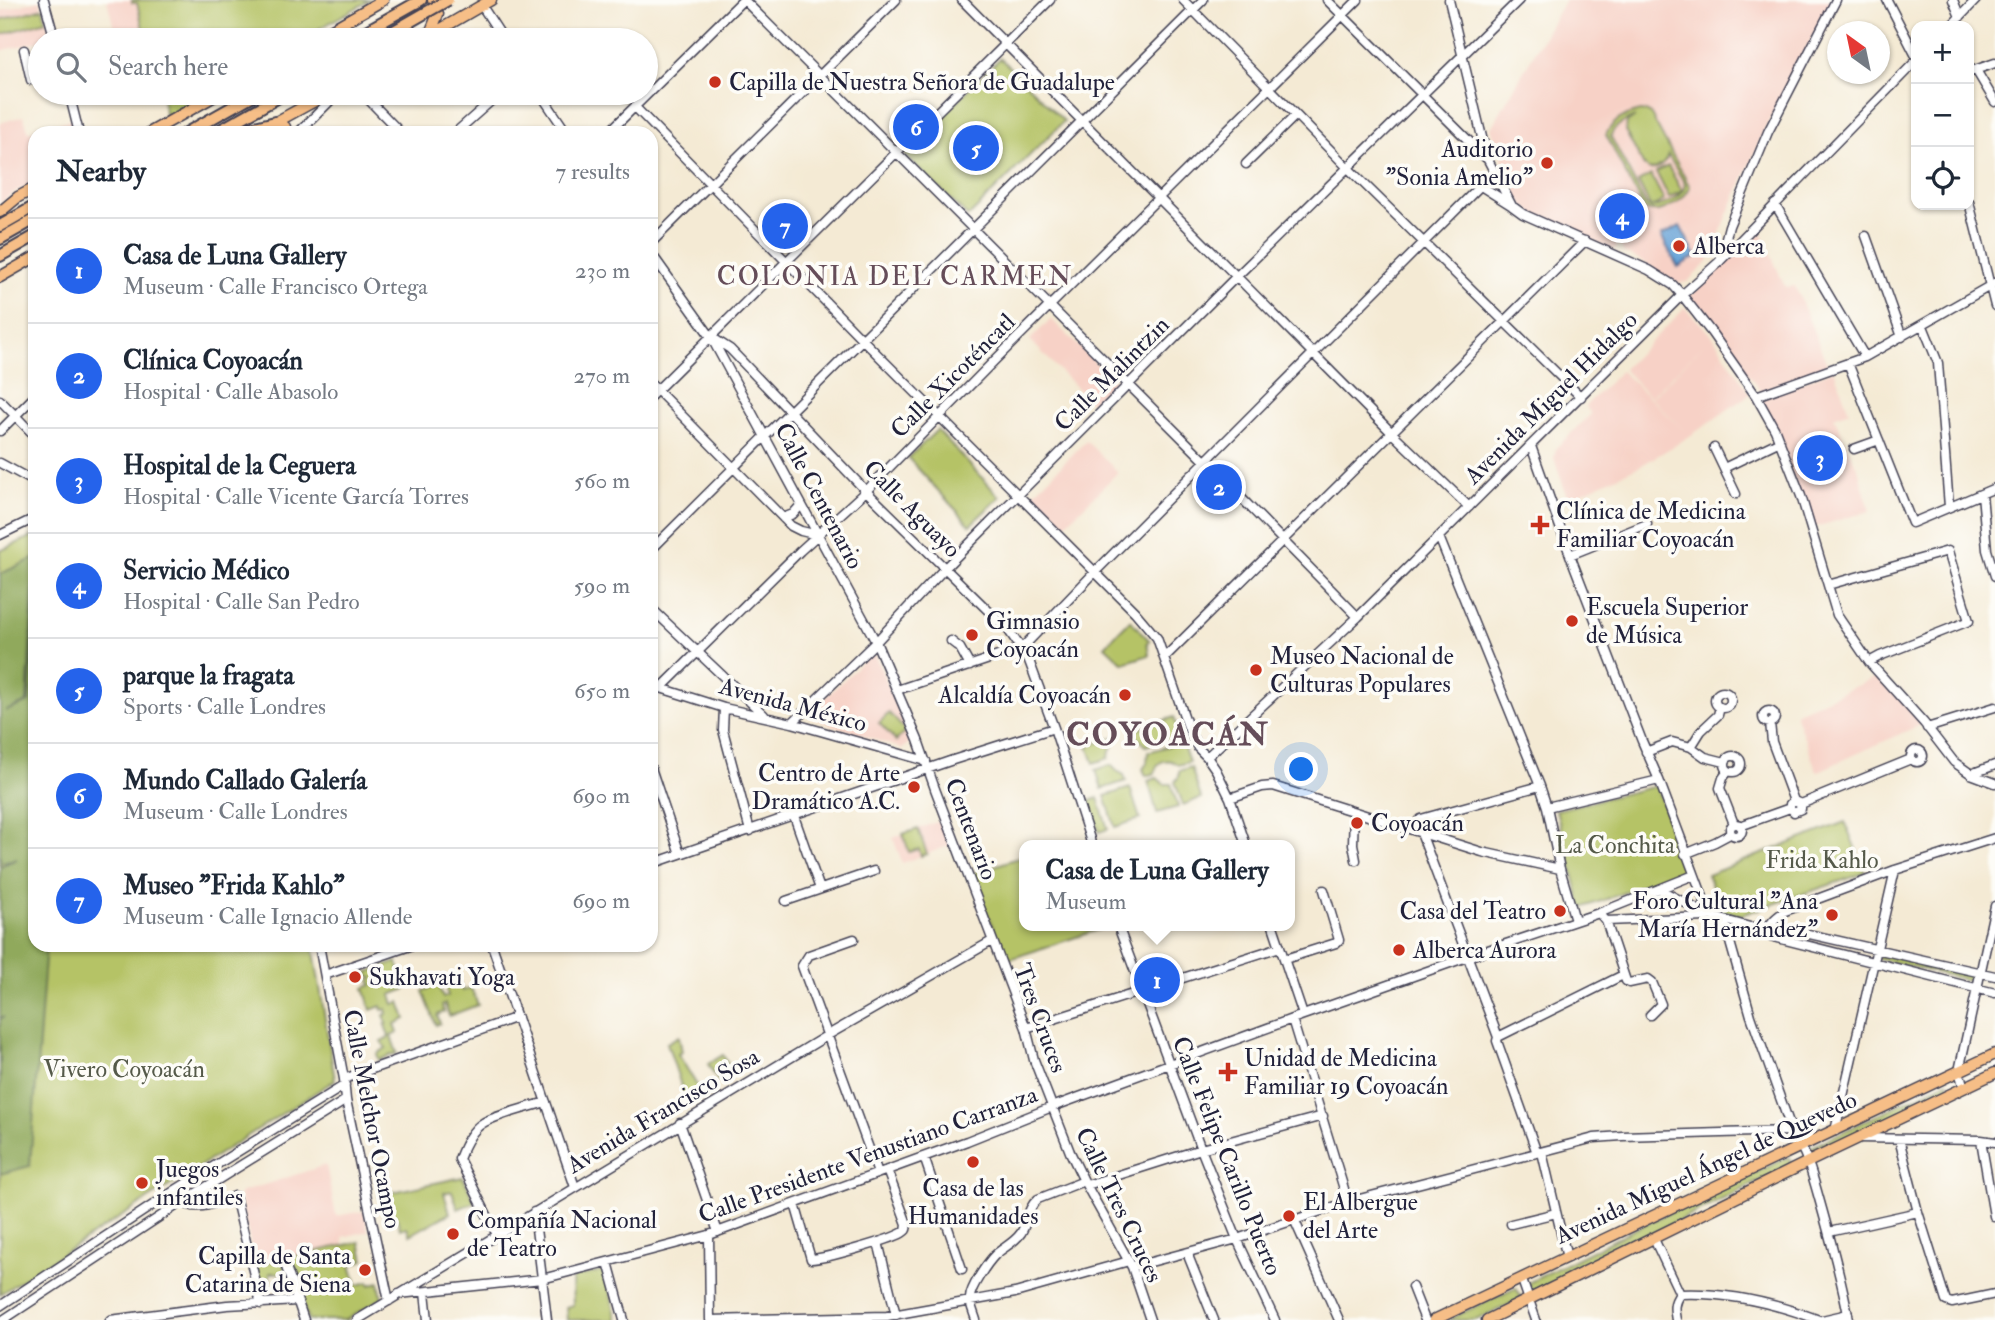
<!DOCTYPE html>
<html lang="en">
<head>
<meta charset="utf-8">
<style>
  :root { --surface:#fff; --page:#f6f6f7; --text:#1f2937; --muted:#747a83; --line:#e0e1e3; --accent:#2563eb }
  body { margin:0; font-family:"IM FELL Double Pica",serif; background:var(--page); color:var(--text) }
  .controls { position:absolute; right:21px; top:21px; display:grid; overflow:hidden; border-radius:14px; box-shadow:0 2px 5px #0004 }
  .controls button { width:63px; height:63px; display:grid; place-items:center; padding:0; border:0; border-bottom:2px solid var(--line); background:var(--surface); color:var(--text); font:35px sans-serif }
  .compass { position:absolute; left:1827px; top:21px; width:63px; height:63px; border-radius:50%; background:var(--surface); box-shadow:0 2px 5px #0004; rotate:327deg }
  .you { position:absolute; left:1302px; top:770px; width:24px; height:24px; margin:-18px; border:5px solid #fff; border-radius:50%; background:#1a73e8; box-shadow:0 0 0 10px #1a73e833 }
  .badge { display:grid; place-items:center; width:46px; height:46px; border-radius:50%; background:var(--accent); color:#fff; font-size:23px; font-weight:700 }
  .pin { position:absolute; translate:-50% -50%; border:4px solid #fff; box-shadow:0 2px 7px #0006 }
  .popup { position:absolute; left:1019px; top:840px; width:276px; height:91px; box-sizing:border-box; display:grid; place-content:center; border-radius:14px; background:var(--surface); filter:drop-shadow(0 2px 5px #0005); font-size:23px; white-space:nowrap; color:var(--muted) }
  .popup b { font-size:26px; color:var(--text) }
  .popup::after { content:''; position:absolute; left:50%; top:100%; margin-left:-14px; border:14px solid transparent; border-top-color:var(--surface) }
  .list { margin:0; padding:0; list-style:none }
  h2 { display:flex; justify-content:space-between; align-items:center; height:91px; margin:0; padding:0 28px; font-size:30px }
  h2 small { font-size:23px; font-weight:400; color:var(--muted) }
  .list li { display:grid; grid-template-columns:46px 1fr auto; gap:21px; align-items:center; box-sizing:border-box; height:105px; padding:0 28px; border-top:2px solid var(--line) }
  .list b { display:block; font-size:26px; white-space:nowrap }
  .list p { margin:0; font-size:23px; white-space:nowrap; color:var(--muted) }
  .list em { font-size:23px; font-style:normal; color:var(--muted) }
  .icon { flex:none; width:38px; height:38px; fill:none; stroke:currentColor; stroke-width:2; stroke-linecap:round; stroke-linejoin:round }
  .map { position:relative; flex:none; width:1995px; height:1320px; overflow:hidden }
  .search { position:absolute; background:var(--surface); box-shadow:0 2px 5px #0004; left:28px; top:28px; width:630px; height:77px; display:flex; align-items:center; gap:18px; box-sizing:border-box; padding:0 24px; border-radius:38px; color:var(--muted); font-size:26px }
  .panel { position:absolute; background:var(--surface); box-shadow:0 2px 5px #0004; left:28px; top:126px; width:630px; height:826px; border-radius:21px }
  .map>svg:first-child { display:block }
</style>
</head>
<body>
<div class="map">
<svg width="1995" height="1320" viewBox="0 0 1995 1320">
  <rect width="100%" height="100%" fill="#fdfcf7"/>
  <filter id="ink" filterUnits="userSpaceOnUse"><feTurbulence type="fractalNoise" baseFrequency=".0143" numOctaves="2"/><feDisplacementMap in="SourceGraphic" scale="14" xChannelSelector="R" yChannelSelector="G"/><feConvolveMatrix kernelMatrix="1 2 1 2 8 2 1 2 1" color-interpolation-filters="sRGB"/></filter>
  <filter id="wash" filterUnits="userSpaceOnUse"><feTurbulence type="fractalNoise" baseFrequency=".00686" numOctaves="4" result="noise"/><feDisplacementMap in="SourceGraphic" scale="28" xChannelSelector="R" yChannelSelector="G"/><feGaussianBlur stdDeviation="1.57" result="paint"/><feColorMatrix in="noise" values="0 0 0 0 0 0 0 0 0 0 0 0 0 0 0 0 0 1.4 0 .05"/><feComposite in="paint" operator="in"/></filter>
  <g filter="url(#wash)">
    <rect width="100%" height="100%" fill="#f4ead4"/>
    <path fill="#f7d1c6" d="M40 0 51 38 0 51V11Z
      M107 0H132L133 3 137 2 146 40H117Z
      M1565 0H1832L1765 129 1707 263 1687 282 1676 283 1641 260 1624 253 1621 246 1618 245 1614 250 1535 216 1517 198 1491 128Z
      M23 116 29 132 73 119 76 133H35V183L16 191 0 203V123Z
      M1759 227 1785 287 1795 286 1827 364 1761 391 1690 296Z
      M1685 308 1712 335 1750 394 1690 436 1642 465 1568 499 1554 458 1556 448 1591 414 1585 406 1621 371 1687 433 1651 398 1704 344 1650 397 1623 369Z
      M1051 319 1114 381 1091 403 1030 340Z
      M1834 370 1849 411 1834 417 1859 472 1870 511 1812 528 1758 397Z
      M1086 441 1118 472 1064 526 1032 495Z
      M873 651 912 740 902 749 807 716Z
      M1881 675 1924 723 1817 772 1795 713Z
      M942 820 951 845 902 863 893 838Z
      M326 1165 336 1216 365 1211 368 1231 343 1237 344 1245 255 1265 239 1193Z"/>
    <path fill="#b5c366" stroke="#6c7250" stroke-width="2" fill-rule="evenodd" d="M132 0H370L299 40H146L137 3H132Z
      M43 8 46 21 0 35V20Z
      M1000 58 1064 121 968 217 904 154Z
      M161 93H208L166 117Z
      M1641 111 1648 112 1651 115 1690 187C1684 202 1657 218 1643 208L1606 135C1612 121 1627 114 1641 111ZM1635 117 1627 123 1625 131 1644 166 1650 170C1659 168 1666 163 1668 155L1685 184C1683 197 1664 206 1652 207L1664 200 1651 175 1638 182 1651 208 1646 205 1611 137C1612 126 1626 121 1635 117Z
      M1668 166 1682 191 1669 198 1656 172Z
      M937 430 1000 497 970 525 908 458Z
      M35 535V945H313L335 1080 0 1294V551Z
      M1130 620 1150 641 1147 642 1149 655 1123 663 1105 646Z
      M889 713 906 731 896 741 879 723Z
      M1174 717 1179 735 1146 746 1140 740 1133 736 1132 731Z
      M1114 737 1115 742 1110 750 1109 758 1094 763 1088 746Z
      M1182 742 1189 762 1178 765C1169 757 1156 760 1155 773L1146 776 1143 769 1147 763 1148 752Z
      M1111 765 1117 771 1124 775 1126 781 1102 789 1096 770Z
      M1191 767 1201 798 1183 805 1175 782 1179 776V771Z
      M1157 778 1164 784H1171L1178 807 1157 813 1148 781Z
      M1656 786 1687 870 1582 908 1556 810Z
      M1130 788 1140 819 1115 827 1105 796Z
      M1098 798 1108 829 1099 832 1089 801Z
      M1845 822 1865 873 1741 915 1723 911 1707 875Z
      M918 829 927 854 921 856 919 849 909 852 903 834Z
      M1024 856V926H1109L1007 960 970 874Z
      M1879 953 1971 975 1967 980 1878 959Z
      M397 962 406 989 391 995 394 1004 400 1002 406 1019 395 1024 398 1033 391 1036 397 1053 379 1060 377 1054 386 1048 381 1041 389 1037 385 1025 387 1023 384 1015 387 1014 386 1009 382 1010 381 1006 371 1010 364 988 372 985 370 981 373 978 369 977 368 972Z
      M458 982 462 991 471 988 478 1005 449 1016 445 1004 442 1005 444 1012 437 1015 440 1023 436 1025 423 991 438 985 443 998 448 996 445 987Z
      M679 1036 682 1052 678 1054 701 1092 686 1101 667 1043Z
      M723 1055 733 1073 718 1081 708 1064Z
      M1948 1081 1951 1090 1812 1156 1809 1148Z
      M1789 1157 1792 1165 1533 1293 1528 1283 1647 1223Z
      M463 1177 475 1202 458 1209 452 1191 444 1193 450 1213 410 1235 407 1227 400 1229 396 1215 385 1218 379 1195Z
      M360 1242 364 1260 351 1265 357 1285 369 1282 370 1285 379 1282 382 1298 346 1320H308L285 1258Z
      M282 1259 286 1273H270V1291H262L255 1265Z
      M605 1271 617 1320H567L566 1307 573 1305 572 1277Z
      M1516 1288 1522 1299 1476 1320H1447Z"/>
    <path fill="#90a95b" stroke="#59664b" stroke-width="2" d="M35 558 27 702 6 711 29 702 35 598V945H46L30 1166 0 1174V1019L4 1017 0 1018V866L17 859 0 862V574Z"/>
    <path fill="#67a3d7" stroke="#446289" stroke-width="2" d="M1680 226 1696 256 1678 267 1661 236Z"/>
  </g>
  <g filter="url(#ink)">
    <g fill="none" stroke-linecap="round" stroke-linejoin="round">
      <defs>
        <path id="minor" d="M44 0 55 40
          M744 0 1206 462 1358 617
          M962 0 1392 433 1469 507
          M1183 0 1348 168 1581 397
          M1327 0 1486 158
          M1449 0 1487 158 1512 206 1523 214 1649 270 1673 285 1682 295 1711 332 1756 396 1775 430 1801 496 1837 615 1869 662 1924 723 1954 762 1971 774 1995 783
          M1887 0 1916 56
          M1953 0 1960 17
          M482 6 504 40
          M1951 26 1976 0
          M24 50 31 80
          M28 67 40 64
          M1976 70 1995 102
          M1969 72 1995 63
          M69 93 79 133
          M362 93 401 133
          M540 93 567 133
          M635 107 863 340 1135 612 1157 638 1190 733 1198 748 1207 757 1216 770 1230 798 1246 845
          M298 133 338 93
          M455 133 500 93
          M608 133 743 0
          M1246 164 1296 115
          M1481 186 1511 205
          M1969 202 1995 306
          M1775 204 1865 357
          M1866 236 1902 337
          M651 243 896 0
          M651 253 711 337 876 642 918 740 935 789 1026 1028 1034 1060 1070 1152 1084 1181 1132 1267 1150 1320
          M1720 261 1729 226 1768 132 1836 0
          M1923 326 1938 363 1949 507
          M713 338 730 349 866 491 1009 631 1028 658 1054 728 1090 839 1091 845
          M1848 363 1912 523 1995 488
          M651 384 791 526 801 531 818 535
          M651 396 1050 0
          M1756 396 1865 357 1995 283
          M0 400 35 436
          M0 431 35 396
          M1531 446 1570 555 1642 741 1659 780 1710 916
          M1714 448 1736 494
          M1854 449 1879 440
          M0 463 35 482
          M1724 468 1780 441
          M1982 494 1987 550 1995 576
          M783 518 793 514 801 505
          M0 535 35 518
          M1439 537 1540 786 1547 807 1560 869 1575 920
          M651 550 1203 0
          M1570 555 1647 524
          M1828 585 1948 551 1969 621 1880 656 1869 662
          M651 608 764 715
          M951 641 960 648 970 666
          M1164 658 1585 241
          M651 685 724 708 792 723 926 761
          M661 688 800 551 866 491 995 360 1358 0
          M897 690 1022 648 1095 572 1494 172
          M1715 700a8 8 0 1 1 16 0a8 8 0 1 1-16 0Z
          M724 708 723 730 750 831
          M1763 717a6 6 0 1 1 12 0a6 6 0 1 1-12 0Z
          M792 723 876 642 944 569 1237 276 1519 0
          M1770 723 1772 742 1794 801
          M1927 728 1995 707
          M1691 747 1701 731 1718 715 1720 707
          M1911 756a6 6 0 1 1 12 0a6 6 0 1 1-12 0Z
          M1646 752 1672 742 1691 747 1705 757 1725 762
          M1725 764a8 8 0 1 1 16 0a8 8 0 1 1-16 0Z
          M1207 757 1358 617 1682 295 1720 261 1916 61
          M651 768 680 854
          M1728 771 1723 778 1720 788 1734 824
          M1971 774 1995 765
          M1230 798 1262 787 1273 786 1482 852 1560 869
          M1801 804V809L1794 812 1790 808V804L1794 801 1801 804 1911 759
          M1547 807 1659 780
          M1354 812 1353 844 1356 860
          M794 816 820 889
          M1730 830a6 6 0 1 1 12 0a6 6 0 1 1-12 0Z
          M1740 826 1790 808
          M1410 829 1421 819 1540 786
          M1421 833 1498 1037 1497 1041 1537 1153
          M1685 854 1715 842 1730 834
          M651 864 953 760 1054 728
          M1661 890 1710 916 1750 927 1766 935 1995 993
          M786 901 874 871
          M1599 913 1606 921 1626 981 1629 983 1648 979 1652 982 1661 1004 1650 1015
          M1606 921 1707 917
          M1724 921 1751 1016 1792 1131C1807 1153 1813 1177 1820 1202 1831 1241 1842 1280 1849 1320
          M1118 926 1201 1149 1237 1239 1275 1320
          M1273 926 1303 1015
          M1752 927 1769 925 1995 976
          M1766 935C1769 923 1775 918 1785 911L1895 870 1995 838
          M854 939 809 955 802 966 878 1173
          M319 945 344 1079 346 1100 389 1301
          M492 945 575 1187
          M1285 959 1336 943 1339 940 1324 890
          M325 975 413 945
          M1292 1019 1348 1202
          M1026 1028 1280 947
          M1498 1037 1623 975
          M344 1079 517 1017
          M1964 1088 1959 1071 1995 906
          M680 1123 718 1232
          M1835 1131 1895 870
          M1859 1138 1981 1140 1995 1142
          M1899 1139 1918 1212 1946 1301 1952 1303 1995 1294
          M1981 1140 1994 1216
          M1542 1152 1567 1258
          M924 1157 962 1269
          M1087 1185 1201 1149 1323 1116
          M181 1201C197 1213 217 1202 235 1196L261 1304
          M795 1204 811 1259C824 1259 890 1240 902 1233 907 1230 906 1230 907 1224L887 1170
          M534 1212 547 1320
          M1294 1219 1339 1320
          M1511 1224 1556 1213
          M1829 1232 1918 1212
          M497 1235 459 1159C464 1146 471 1130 483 1123 496 1115 530 1107 546 1102
          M709 1235 710 1320 887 1316 1015 1293 1129 1261
          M1654 1239 1680 1294
          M878 1242 896 1315
          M1189 1252V1258L1214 1320
          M284 1261 304 1320
          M608 1262 624 1320
          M1132 1267 1237 1239 1348 1202 1594 1138 1622 1136 1792 1131
          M1522 1280 1536 1320
          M1412 1287 1425 1320
          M425 1292 428 1320
          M399 1294 542 1279 709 1235 967 1141 1052 1107 1292 1019 1467 957 1599 913 1694 875
          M1680 1294C1728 1292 1774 1303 1819 1320
          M0 1306 174 1191 345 1085
          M3 1320 182 1202 346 1100
          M110 1320 227 1305 297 1301
          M357 1320 828 1035 992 941
          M976 1320C974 1313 970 1305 970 1298 970 1288 988 1262 995 1255 1004 1247 1014 1243 1021 1233 1028 1222 1027 1208 1038 1199L1084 1181
          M1676 1320C1674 1309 1673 1303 1680 1294
          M1822 1320 1848 1314"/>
        <path id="major" d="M429 36 438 14 433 0
          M313 40 383 0
          M422 40 491 0
          M275 122 280 123 285 127 286 133
          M149 133 220 93
          M256 133 329 93
          M0 212 18 197 35 188
          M0 277 35 257
          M1434 1320 1995 1054
          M1487 1320 1808 1162 1995 1073"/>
        <path id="highway" d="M350 40 421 0
          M186 133 257 93
          M215 133 286 93
          M231 133 275 122
          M0 226 35 206
          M0 239 35 219
          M0 256 35 236"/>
      </defs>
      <use href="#minor" stroke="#424052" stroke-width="11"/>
      <use href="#major" stroke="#424052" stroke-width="13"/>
      <use href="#highway" stroke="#424052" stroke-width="14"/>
      <use href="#minor" stroke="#fff" stroke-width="8"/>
      <use href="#major" stroke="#f6be87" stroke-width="10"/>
      <use href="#highway" stroke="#f6be87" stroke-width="10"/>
      <defs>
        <path id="highway-bridge" d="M378 40 448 0"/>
      </defs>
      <use href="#highway-bridge" stroke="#424052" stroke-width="14" stroke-linecap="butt"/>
      <use href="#highway-bridge" stroke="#f6be87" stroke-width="10"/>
    </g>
  </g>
  <g fill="#c8321e" stroke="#fdfcf7" stroke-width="2.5">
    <circle cx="715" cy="82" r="7"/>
    <circle cx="1547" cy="163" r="7"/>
    <circle cx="1679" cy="246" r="7"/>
    <path d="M1536.5 514.5h7v7h7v7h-7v7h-7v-7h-7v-7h7z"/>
    <circle cx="1572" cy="621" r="7"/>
    <circle cx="972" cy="635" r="7"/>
    <circle cx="1256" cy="670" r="7"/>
    <circle cx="1125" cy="695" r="7"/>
    <circle cx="914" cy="787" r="7"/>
    <circle cx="1357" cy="823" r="7"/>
    <circle cx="1560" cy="911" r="7"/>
    <circle cx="1832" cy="915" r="7"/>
    <circle cx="1399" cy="950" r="7"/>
    <circle cx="355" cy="977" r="7"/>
    <path d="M1224.5 1061.5h7v7h7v7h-7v7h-7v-7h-7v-7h7z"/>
    <circle cx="973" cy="1162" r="7"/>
    <circle cx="142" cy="1183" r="7"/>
    <circle cx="1289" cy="1216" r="7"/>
    <circle cx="453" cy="1234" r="7"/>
    <circle cx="365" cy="1270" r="7"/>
  </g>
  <g text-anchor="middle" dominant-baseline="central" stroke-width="7" stroke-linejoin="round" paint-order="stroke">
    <g font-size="24" fill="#22223b" stroke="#fdfcf7" text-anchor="start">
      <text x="729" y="82">Capilla de Nuestra Señora de Guadalupe</text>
      <text x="1533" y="149" text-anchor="end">Auditorio<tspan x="1533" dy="28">"Sonia Amelio"</tspan></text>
      <text x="1693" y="246">Alberca</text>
      <text x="1556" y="511">Clínica de Medicina<tspan x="1556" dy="28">Familiar Coyoacán</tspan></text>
      <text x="1586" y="607">Escuela Superior<tspan x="1586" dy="28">de Música</tspan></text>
      <text x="986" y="621">Gimnasio<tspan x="986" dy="28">Coyoacán</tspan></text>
      <text x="1270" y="656">Museo Nacional de<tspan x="1270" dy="28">Culturas Populares</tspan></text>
      <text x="1111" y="695" text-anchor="end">Alcaldía Coyoacán</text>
      <text x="900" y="773" text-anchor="end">Centro de Arte<tspan x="900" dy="28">Dramático A.C.</tspan></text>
      <text x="1371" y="823">Coyoacán</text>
      <text x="1818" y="901" text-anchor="end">Foro Cultural "Ana<tspan x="1818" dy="28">María Hernández"</tspan></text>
      <text x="1546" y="911" text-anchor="end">Casa del Teatro</text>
      <text x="1413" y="950">Alberca Aurora</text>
      <text x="369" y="977">Sukhavati Yoga</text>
      <text x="1244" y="1058">Unidad de Medicina<tspan x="1244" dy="28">Familiar 19 Coyoacán</tspan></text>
      <text x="156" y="1169">Juegos<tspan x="156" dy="28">infantiles</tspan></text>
      <text x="973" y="1188" text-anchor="middle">Casa de las<tspan x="973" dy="28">Humanidades</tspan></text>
      <text x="1303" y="1202">El Albergue<tspan x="1303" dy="28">del Arte</tspan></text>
      <text x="467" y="1220">Compañía Nacional<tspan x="467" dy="28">de Teatro</tspan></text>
      <text x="351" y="1256" text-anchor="end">Capilla de Santa<tspan x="351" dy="28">Catarina de Siena</tspan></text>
    </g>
    <g font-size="24" fill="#22223b" stroke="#fdfcf7">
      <text transform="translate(1112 374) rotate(-45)">Calle Malintzin</text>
      <text transform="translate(953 376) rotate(-45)">Calle Xicoténcatl</text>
      <text transform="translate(1551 398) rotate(-45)">Avenida Miguel Hidalgo</text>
      <text transform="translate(819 496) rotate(62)">Calle Centenario</text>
      <text transform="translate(912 509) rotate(45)">Calle Aguayo</text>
      <text transform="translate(793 705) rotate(15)">Avenida México</text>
      <text transform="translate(971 829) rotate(69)">Centenario</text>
      <text transform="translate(1040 1018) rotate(70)">Tres Cruces</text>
      <text transform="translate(663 1111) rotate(-31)">Avenida Francisco Sosa</text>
      <text transform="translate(372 1119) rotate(79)">Calle Melchor Ocampo</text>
      <text transform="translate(868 1155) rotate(-20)">Calle Presidente Venustiano Carranza</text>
      <text transform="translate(1227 1156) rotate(68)">Calle Felipe Carillo Puerto</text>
      <text transform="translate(1706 1168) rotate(-25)">Avenida Miguel Ángel de Quevedo</text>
      <text transform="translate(1119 1205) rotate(64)">Calle Tres Cruces</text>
    </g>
    <g font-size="24" fill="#555a4a" stroke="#fdfcf7">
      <text x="1615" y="845">La Conchita</text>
      <text x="1822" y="860">Frida Kahlo</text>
      <text x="124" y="1069">Vivero Coyoacán</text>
    </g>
    <g font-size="26" letter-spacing="2" fill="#654d59" stroke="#fdfcf7">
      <text x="895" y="277">COLONIA DEL CARMEN</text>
    </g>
    <g font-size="32" font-weight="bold" letter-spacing="2" fill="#654d59" stroke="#fdfcf7">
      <text x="1168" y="735">COYOACÁN</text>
    </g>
  </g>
</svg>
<div class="controls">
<button>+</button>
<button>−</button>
<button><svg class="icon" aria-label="locate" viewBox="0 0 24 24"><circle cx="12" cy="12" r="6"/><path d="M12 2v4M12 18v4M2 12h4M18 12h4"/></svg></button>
</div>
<svg class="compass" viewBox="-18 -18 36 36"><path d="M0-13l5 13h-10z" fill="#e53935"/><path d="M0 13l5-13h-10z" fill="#747a83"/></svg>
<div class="you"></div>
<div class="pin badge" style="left:1157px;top:980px">1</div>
<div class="popup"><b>Casa de Luna Gallery</b>Museum</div>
<div class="pin badge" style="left:1219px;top:487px">2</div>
<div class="pin badge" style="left:1820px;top:458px">3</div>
<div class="pin badge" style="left:1622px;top:216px">4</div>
<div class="pin badge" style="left:976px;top:148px">5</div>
<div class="pin badge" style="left:916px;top:127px">6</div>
<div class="pin badge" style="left:785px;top:226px">7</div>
<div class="search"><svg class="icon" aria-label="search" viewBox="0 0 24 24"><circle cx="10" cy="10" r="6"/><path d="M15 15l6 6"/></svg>Search here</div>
<section class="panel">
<h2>Nearby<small>7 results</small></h2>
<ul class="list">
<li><span class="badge">1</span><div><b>Casa de Luna Gallery</b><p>Museum · Calle Francisco Ortega</p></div><em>230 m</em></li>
<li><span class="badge">2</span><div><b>Clínica Coyoacán</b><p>Hospital · Calle Abasolo</p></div><em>270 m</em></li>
<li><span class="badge">3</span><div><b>Hospital de la Ceguera</b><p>Hospital · Calle Vicente García Torres</p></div><em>560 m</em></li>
<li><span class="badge">4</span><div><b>Servicio Médico</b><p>Hospital · Calle San Pedro</p></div><em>590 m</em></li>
<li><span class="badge">5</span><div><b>parque la fragata</b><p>Sports · Calle Londres</p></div><em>650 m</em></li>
<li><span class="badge">6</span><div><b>Mundo Callado Galería</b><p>Museum · Calle Londres</p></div><em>690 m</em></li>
<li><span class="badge">7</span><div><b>Museo &quot;Frida Kahlo&quot;</b><p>Museum · Calle Ignacio Allende</p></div><em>690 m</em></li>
</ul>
</section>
</div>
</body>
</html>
